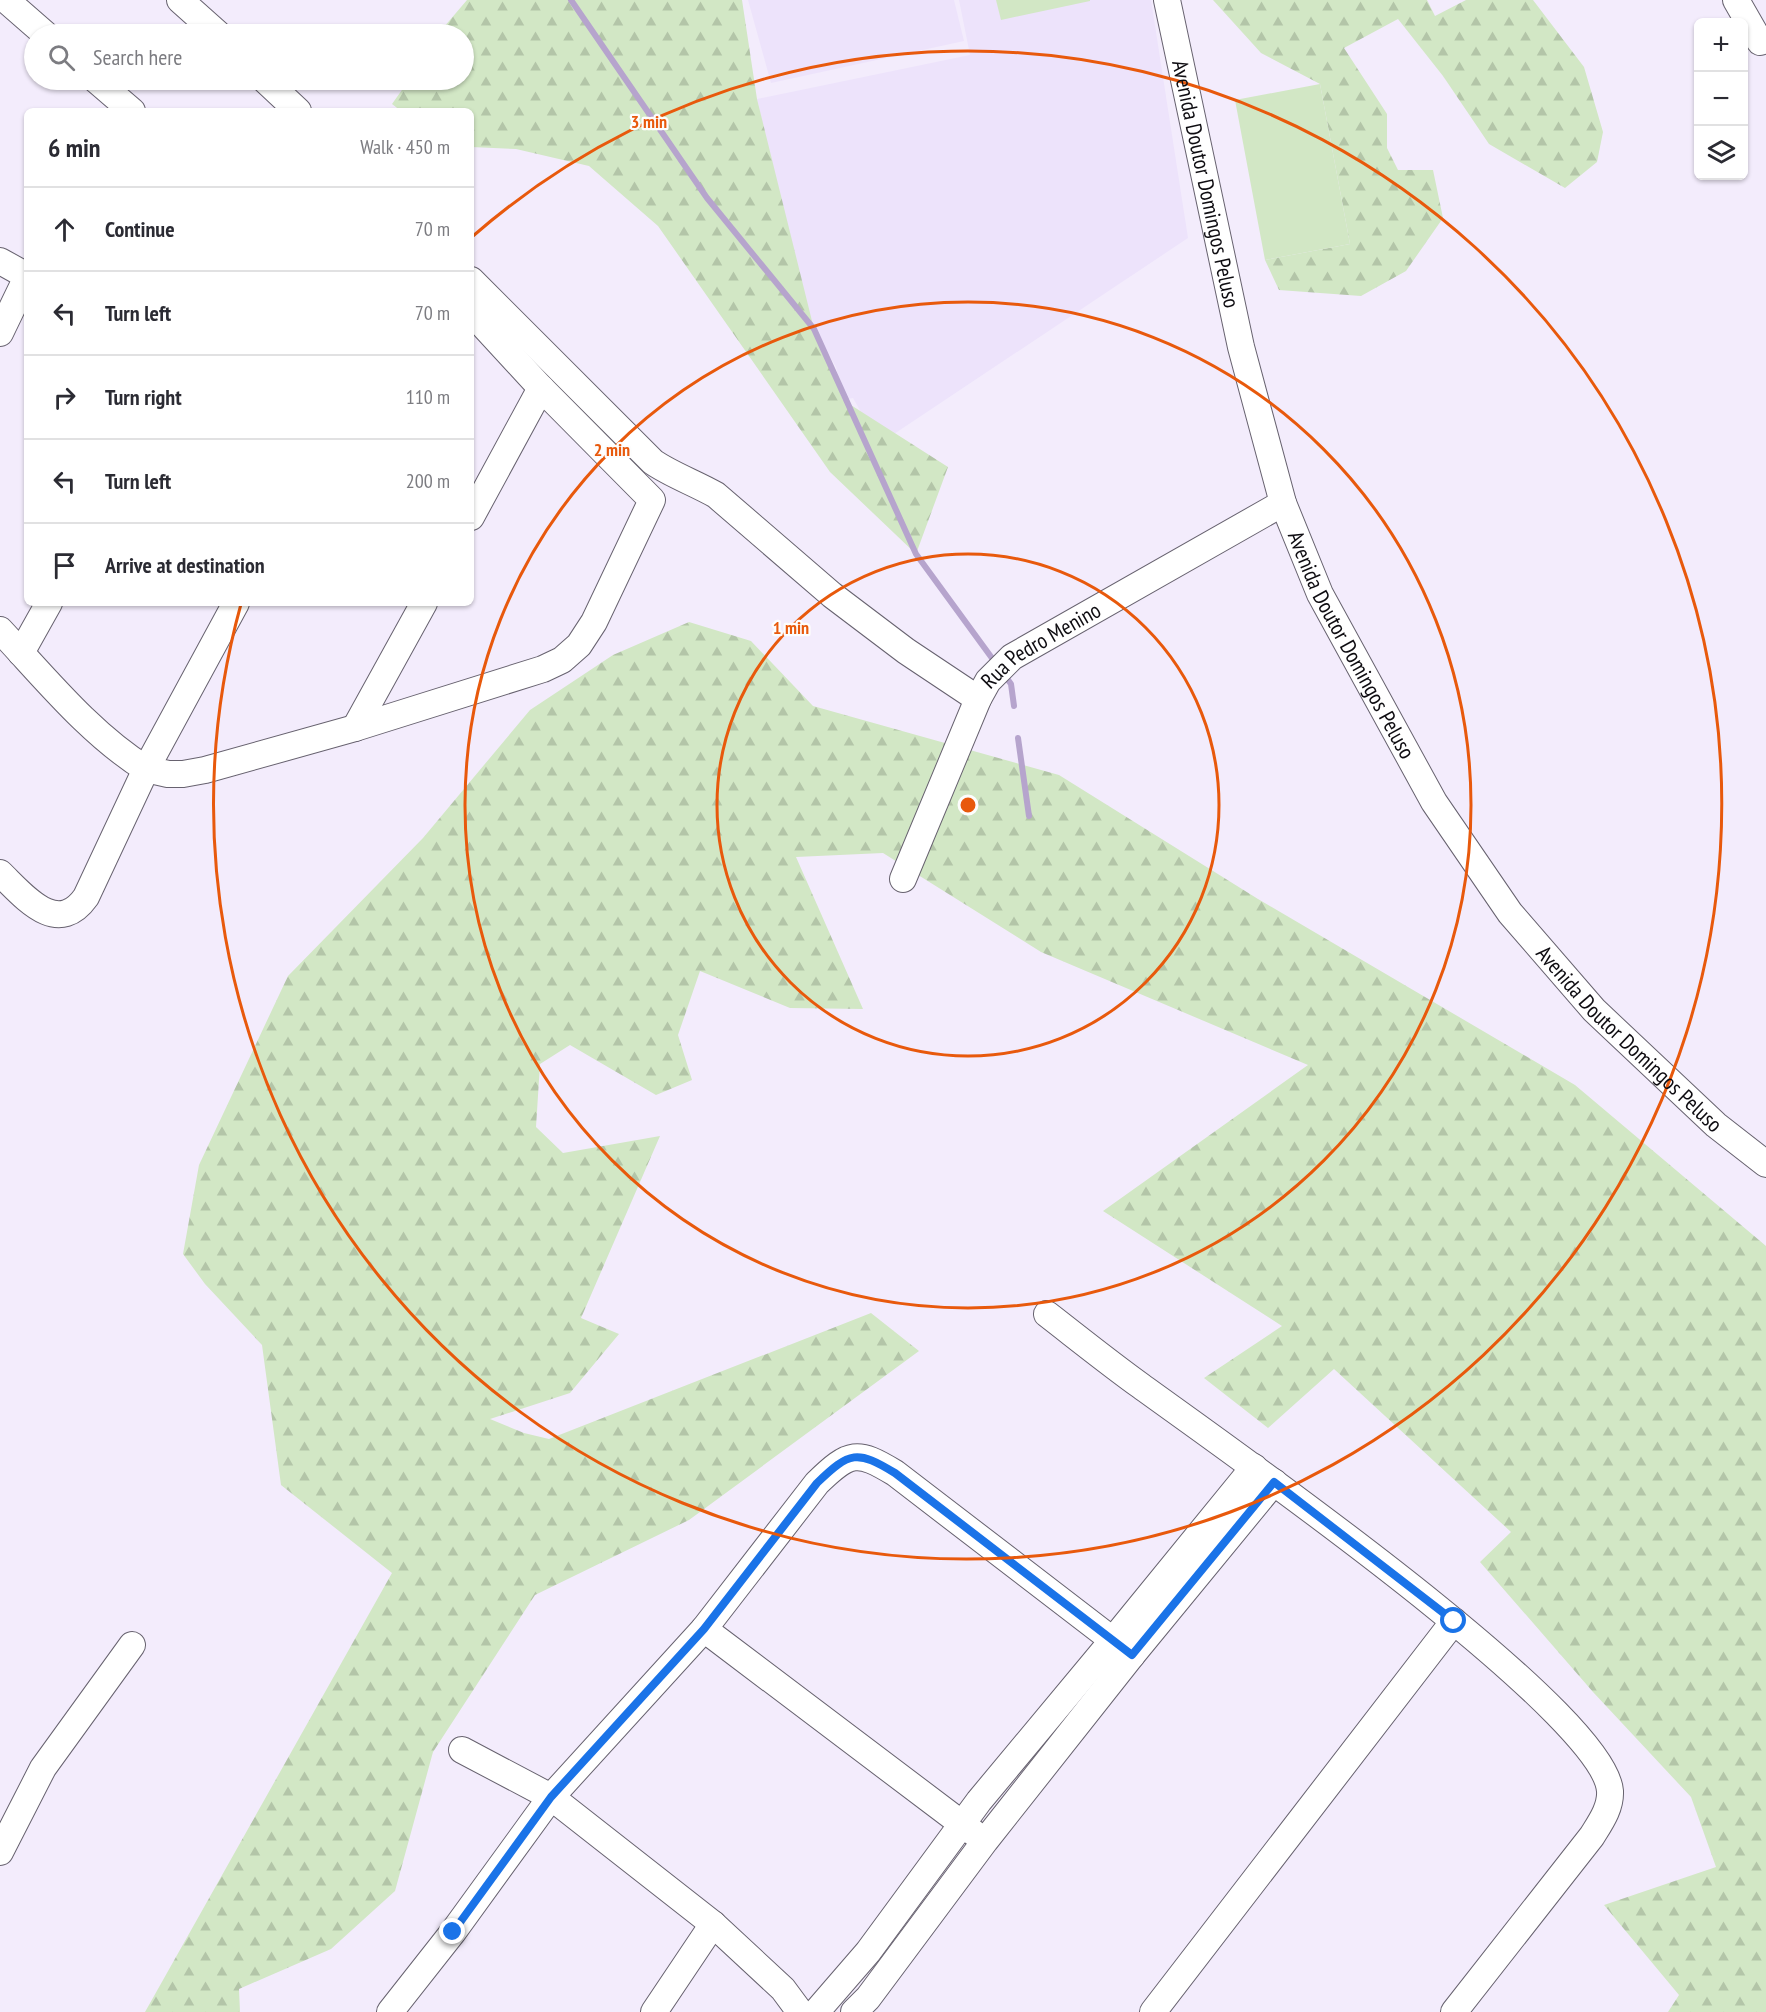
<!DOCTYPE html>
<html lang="en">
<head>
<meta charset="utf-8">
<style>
  :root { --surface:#fff; --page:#f2f2f3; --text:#2b2b33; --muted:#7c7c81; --line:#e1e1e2 }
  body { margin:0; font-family:"PT Sans Narrow",sans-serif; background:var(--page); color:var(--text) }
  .controls { position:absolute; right:18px; top:18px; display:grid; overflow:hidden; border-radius:9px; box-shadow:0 2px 4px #0004 }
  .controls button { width:54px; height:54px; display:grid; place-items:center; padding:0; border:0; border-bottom:2px solid var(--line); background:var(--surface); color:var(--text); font:30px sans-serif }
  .stop { position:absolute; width:18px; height:18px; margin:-14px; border:4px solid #1a73e8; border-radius:50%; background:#fff }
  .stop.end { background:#1a73e8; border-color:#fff; box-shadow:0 2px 6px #0008 }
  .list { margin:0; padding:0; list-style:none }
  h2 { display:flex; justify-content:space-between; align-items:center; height:78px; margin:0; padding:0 24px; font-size:26px }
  h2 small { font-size:20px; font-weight:400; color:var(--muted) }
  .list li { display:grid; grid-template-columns:39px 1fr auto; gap:18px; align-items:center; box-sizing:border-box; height:84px; padding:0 24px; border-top:2px solid var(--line) }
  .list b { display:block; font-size:22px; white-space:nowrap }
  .list em { font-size:20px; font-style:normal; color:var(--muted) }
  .icon { flex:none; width:33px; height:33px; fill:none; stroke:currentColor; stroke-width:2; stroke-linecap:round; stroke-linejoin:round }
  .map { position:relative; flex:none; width:1766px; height:2012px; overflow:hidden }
  .search { position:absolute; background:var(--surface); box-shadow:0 2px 4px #0004; left:24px; top:24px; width:450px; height:66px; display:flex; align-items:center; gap:15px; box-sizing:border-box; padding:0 21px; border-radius:33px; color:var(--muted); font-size:22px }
  .panel { position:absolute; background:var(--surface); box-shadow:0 2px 4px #0004; left:24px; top:108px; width:450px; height:498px; border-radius:9px }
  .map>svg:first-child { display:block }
</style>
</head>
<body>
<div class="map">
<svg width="1766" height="2012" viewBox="0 0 1766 2012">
  <defs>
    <pattern id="forest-firs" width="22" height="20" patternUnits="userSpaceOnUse" patternTransform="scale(1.5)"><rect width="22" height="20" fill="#d2e7c5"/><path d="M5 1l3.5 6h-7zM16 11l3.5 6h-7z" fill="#b3c5a8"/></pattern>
  </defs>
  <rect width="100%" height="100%" fill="#f3ecfc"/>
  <path fill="#ede3fb" d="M748 0H954L964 41 771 83Z
    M959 0H1151L1188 238 879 444 853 398 843 400 836 367 804 311 757 99 970 55Z"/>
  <path fill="url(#forest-firs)" d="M467 0H742L757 99 814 329 843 400 948 467 916 554 830 472 658 226 589 166 516 149 471 147V111H401L392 104 409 80H464V34H438Z
    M1213 0H1427L1435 16 1466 0H1533L1584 67 1603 132 1597 162 1565 188 1489 144 1443 76 1398 19 1344 48 1387 114V148L1398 170H1433L1443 218 1406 271 1361 296 1279 290 1265 260 1350 244 1320 84 1261 53Z
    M689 622 751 641 813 706 1059 775 1258 899 1575 1085 1766 1246V2012H1668L1679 1995 1604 1905 1716 1867 1691 1797 1593 1692 1480 1562 1511 1532 1334 1369 1268 1428 1204 1378 1282 1326 1103 1211 1308 1065 1041 952 883 853 796 857 863 1009 790 1008 700 971 678 1035 692 1080 656 1095 570 1045 540 1064 536 1127 563 1153 660 1136 581 1318 619 1334 570 1393 490 1419 524 1433 549 1439 871 1313 919 1351 689 1520 535 1595 433 1752 395 1891 331 1949 239 1989 240 2012H145L392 1573 281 1485 262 1345 205 1284 183 1254 199 1165 288 976 423 838 530 710 613 655Z"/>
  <path fill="#d2e7c5" d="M996 0H1090V1L1001 20Z
    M1320 84 1350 244 1265 260 1235 100Z"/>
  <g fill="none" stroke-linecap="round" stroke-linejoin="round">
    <path stroke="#b6a4cd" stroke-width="6" d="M571 0 707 198 814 329 916 554 997 665
      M1003 673 1011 684 1014 706
      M1018 738 1029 816"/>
    <defs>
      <g id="minor">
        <path d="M6 0 45 34"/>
        <path d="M180 0 218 34"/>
        <path id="s1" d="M1167 0 1241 347 1283 503 1320 594 1434 802 1510 913 1594 1010 1716 1125 1766 1164"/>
        <path d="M1736 0 1760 42 1766 40"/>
        <path d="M96 80 132 111"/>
        <path d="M265 80 298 111"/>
        <path d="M0 261 27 276"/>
        <path d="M471 280 653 462C672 475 695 483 716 495L832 595 906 651 978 699"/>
        <path d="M0 333 27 277"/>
        <path d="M471 517 541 388"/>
        <path d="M236 603 146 769 168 774H183L205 770 355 728 543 669 562 660 579 645 594 622 652 500 541 388 471 312"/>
        <path d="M0 630C45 678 90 734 146 769L86 897C57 938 24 896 0 873"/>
        <path d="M21 653 49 603"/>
        <path d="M355 728 424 603"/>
        <path id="s2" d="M903 879 978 699 988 681 1012 657 1283 503"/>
        <path d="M1047 1314C1078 1338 1109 1363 1141 1386 1219 1443 1604 1711 1610 1791 1611 1808 1600 1823 1592 1836L1454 2012"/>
        <path d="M704 1629 974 1833"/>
        <path d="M462 1750 551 1797 713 1924 783 1989 800 2012"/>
        <path d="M0 1852 43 1768 132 1645"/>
        <path d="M817 2011 868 1952 979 1801 1113 1640 1254 1467"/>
        <path d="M390 2012 453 1932 551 1797 704 1629 817 1483C850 1451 857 1450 895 1473L1132 1655"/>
        <path d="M654 2012 713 1924"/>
        <path d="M854 2012 868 1998 985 1841 1132 1655 1274 1482"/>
        <path d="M1153 2012 1454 1621"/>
      </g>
    </defs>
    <use href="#minor" stroke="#67626f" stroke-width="28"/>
    <use href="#minor" stroke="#fff" stroke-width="26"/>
  </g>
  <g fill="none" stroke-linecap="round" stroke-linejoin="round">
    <path stroke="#1a73e8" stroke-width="8" d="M453 1932 551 1797 704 1629 817 1483C850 1451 857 1450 895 1473L1132 1655 1274 1482 1454 1621"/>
  </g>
  <g fill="none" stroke="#e8590c" stroke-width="3">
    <circle cx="968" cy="805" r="251"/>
    <circle cx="968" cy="805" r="503"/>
    <path d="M473 236A754 754 0 1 1 241 604"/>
  </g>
  <g text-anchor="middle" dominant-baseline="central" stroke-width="4.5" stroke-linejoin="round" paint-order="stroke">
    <g font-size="22" fill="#0e0c11" stroke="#fdfdfd">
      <text stroke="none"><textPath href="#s1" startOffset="188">Avenida Doutor Domingos Peluso</textPath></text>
      <text stroke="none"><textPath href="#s1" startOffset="674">Avenida Doutor Domingos Peluso</textPath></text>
      <text stroke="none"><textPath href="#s2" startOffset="280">Rua Pedro Menino</textPath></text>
      <text stroke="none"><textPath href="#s1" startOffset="1160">Avenida Doutor Domingos Peluso</textPath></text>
    </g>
  </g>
  <circle cx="968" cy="805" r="9" fill="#e8590c" stroke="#fdfdfd" stroke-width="3"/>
  <g font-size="18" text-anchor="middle" font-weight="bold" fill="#e8590c" stroke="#fdfdfd" stroke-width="4.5" stroke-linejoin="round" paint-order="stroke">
    <text x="649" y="128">3 min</text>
    <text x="612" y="456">2 min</text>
    <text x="791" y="634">1 min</text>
  </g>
</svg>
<div class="controls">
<button>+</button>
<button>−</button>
<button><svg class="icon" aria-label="layers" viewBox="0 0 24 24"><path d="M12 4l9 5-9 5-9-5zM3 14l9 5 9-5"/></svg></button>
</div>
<div class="stop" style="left:1454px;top:1621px"></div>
<div class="stop end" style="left:453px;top:1932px"></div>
<div class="search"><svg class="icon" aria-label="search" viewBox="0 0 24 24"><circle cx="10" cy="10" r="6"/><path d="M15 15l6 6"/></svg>Search here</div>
<section class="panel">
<h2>6 min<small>Walk · 450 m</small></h2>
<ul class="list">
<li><svg class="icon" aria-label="ahead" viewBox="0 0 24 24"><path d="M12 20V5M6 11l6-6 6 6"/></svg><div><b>Continue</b></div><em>70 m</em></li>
<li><svg class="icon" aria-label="left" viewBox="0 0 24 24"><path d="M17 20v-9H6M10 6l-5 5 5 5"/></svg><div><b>Turn left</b></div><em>70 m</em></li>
<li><svg class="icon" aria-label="right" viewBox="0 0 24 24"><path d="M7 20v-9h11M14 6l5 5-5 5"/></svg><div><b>Turn right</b></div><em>110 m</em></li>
<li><svg class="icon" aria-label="left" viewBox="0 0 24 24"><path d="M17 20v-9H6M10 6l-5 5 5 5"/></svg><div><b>Turn left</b></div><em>200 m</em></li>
<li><svg class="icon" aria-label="arrive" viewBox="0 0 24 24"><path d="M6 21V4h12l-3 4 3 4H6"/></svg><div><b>Arrive at destination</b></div></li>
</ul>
</section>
</div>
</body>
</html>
